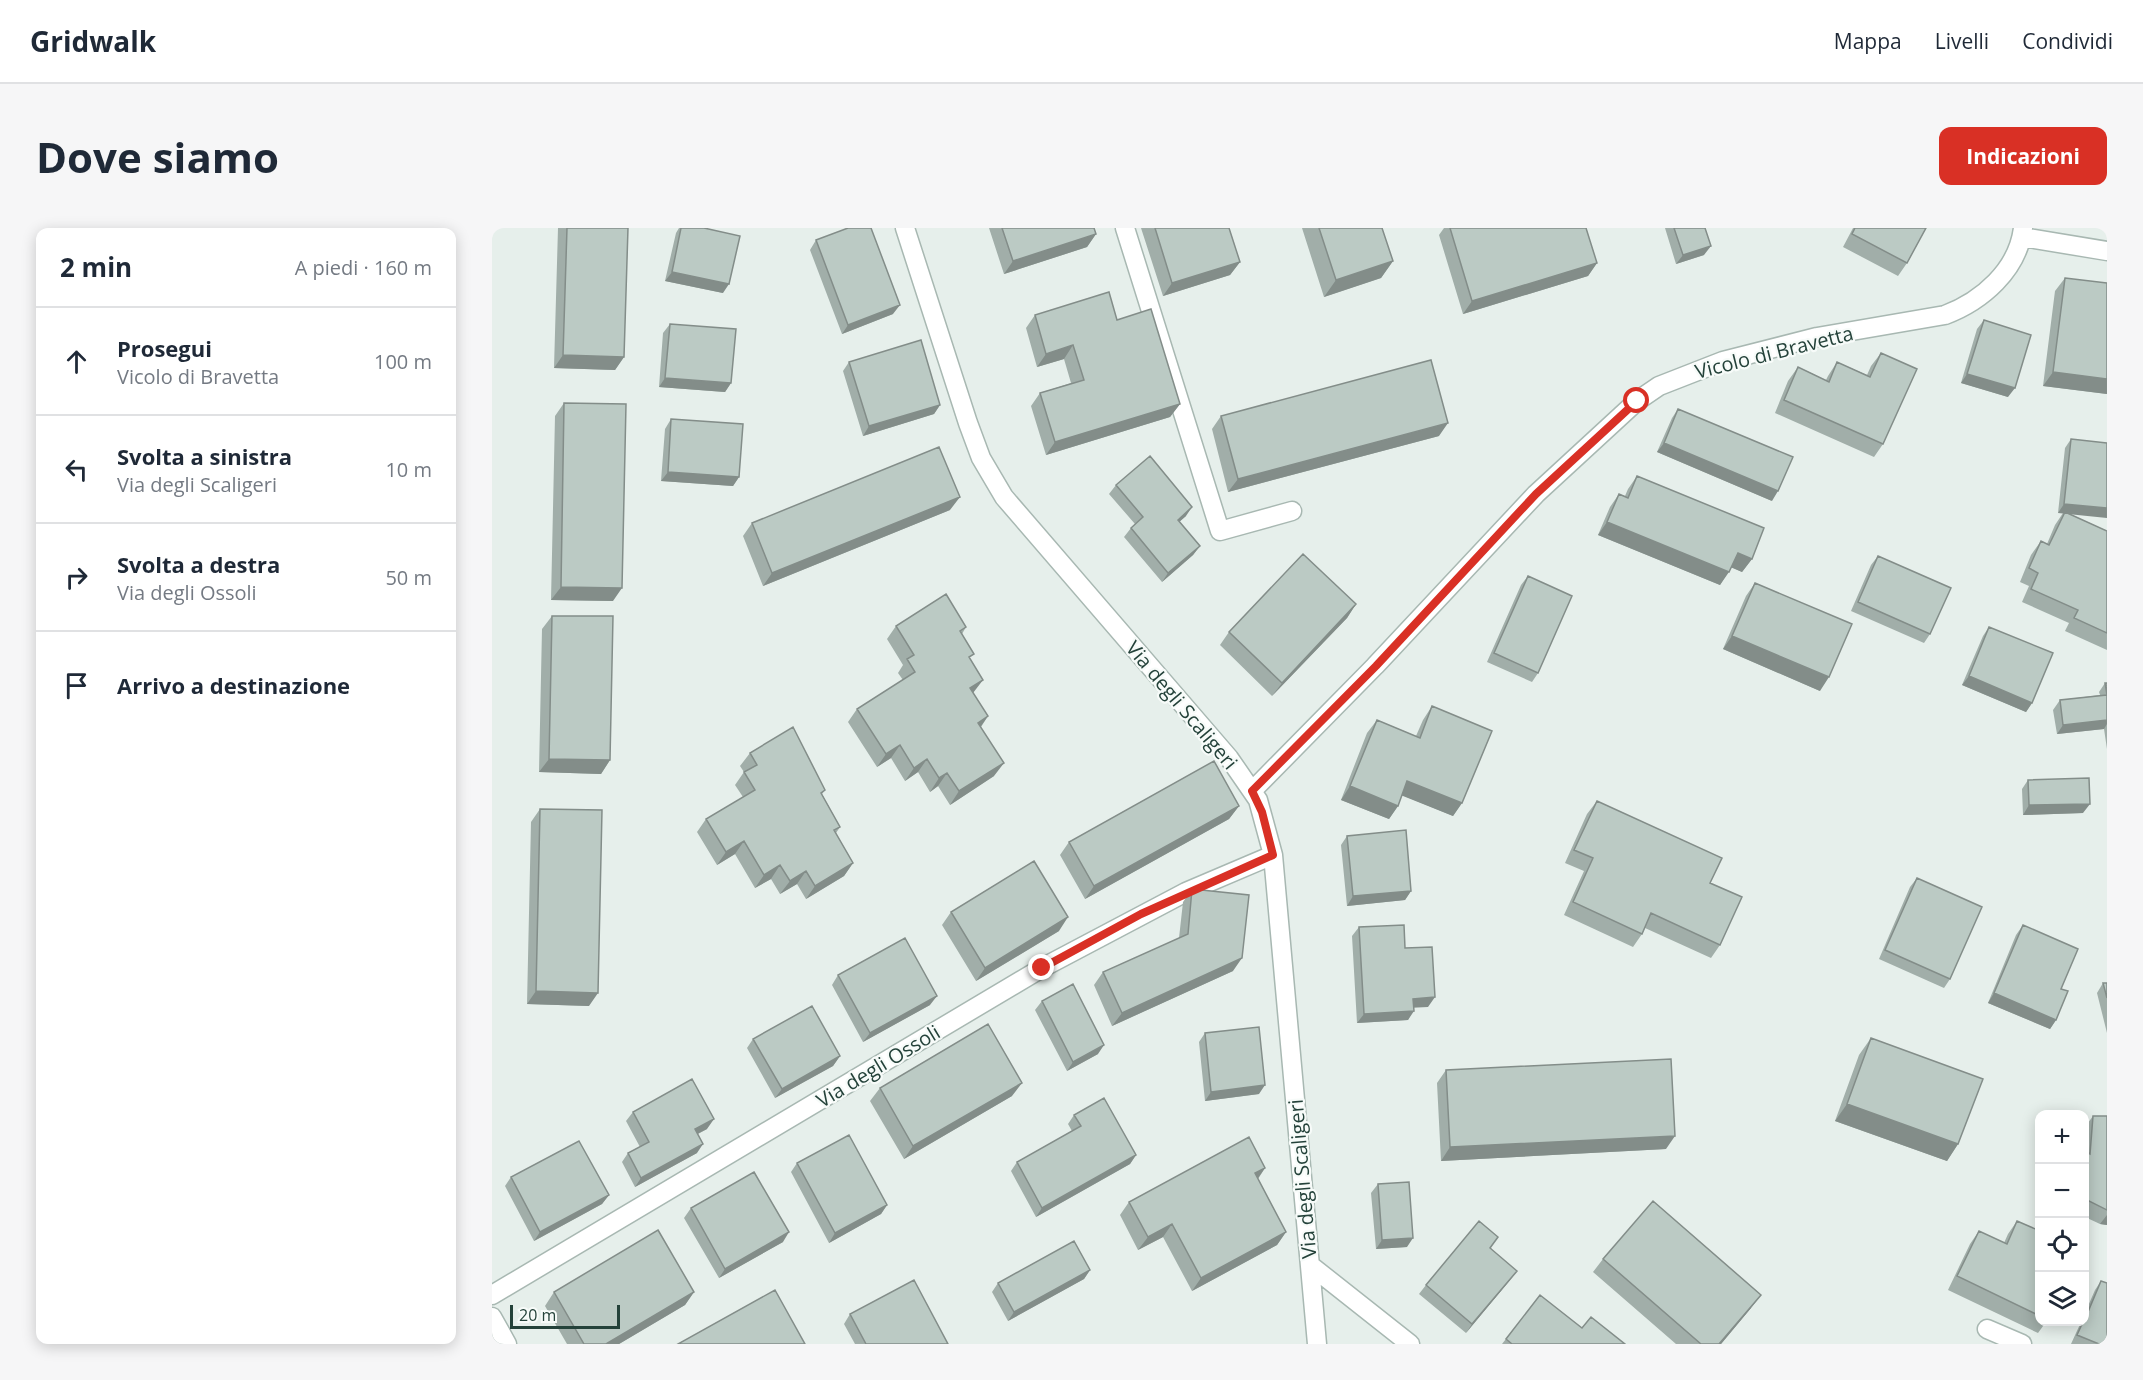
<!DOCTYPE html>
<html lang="it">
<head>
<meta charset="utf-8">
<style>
  :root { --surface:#fff; --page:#f6f6f7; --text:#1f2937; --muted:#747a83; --line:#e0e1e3; --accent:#d93025 }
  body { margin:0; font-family:"Open Sans",sans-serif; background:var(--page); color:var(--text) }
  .controls { position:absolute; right:18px; bottom:18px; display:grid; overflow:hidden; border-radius:12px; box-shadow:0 3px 15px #0003 }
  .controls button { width:54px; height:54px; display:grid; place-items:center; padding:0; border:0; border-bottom:2px solid var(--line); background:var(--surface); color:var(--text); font:30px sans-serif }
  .scale { position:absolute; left:18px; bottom:15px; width:110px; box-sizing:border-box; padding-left:6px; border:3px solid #24423a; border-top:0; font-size:16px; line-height:21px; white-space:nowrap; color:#24423a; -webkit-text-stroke:4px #f7fbf9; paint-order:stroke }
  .stop { position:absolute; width:18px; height:18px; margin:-14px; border:4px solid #d93025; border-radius:50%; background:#fff }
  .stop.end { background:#d93025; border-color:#fff; box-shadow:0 2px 6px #0008 }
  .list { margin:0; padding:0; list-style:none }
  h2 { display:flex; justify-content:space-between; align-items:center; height:78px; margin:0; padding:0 24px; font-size:26px }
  h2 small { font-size:20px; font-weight:400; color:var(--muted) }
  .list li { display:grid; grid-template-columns:39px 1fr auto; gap:18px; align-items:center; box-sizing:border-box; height:108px; padding:0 24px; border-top:2px solid var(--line) }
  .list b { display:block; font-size:22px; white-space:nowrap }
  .list p { margin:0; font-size:20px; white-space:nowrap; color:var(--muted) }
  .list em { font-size:20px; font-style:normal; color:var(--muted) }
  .icon { flex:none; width:33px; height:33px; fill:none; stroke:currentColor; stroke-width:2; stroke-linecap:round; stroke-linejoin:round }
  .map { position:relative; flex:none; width:1615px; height:1116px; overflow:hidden; border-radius:12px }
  header { display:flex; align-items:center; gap:36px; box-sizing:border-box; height:84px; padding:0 30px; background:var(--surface); border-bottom:2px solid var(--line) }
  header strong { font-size:28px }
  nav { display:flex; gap:33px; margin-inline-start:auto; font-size:21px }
  .intro { display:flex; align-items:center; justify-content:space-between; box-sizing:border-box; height:144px; padding:0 36px }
  h1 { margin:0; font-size:42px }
  .button { padding:15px 27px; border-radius:12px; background:var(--accent); color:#fff; font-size:21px; font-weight:700 }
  main { display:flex; gap:36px; padding:0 36px }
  aside { flex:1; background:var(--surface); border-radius:12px; box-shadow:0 3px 15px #0003 }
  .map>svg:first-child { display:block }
</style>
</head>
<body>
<header>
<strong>Gridwalk</strong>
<nav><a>Mappa</a><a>Livelli</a><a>Condividi</a></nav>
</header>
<div class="intro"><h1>Dove siamo</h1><a class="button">Indicazioni</a></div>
<main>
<aside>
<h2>2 min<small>A piedi · 160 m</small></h2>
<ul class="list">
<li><svg class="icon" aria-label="ahead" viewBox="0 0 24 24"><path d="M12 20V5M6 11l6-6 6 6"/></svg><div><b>Prosegui</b><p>Vicolo di Bravetta</p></div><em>100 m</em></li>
<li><svg class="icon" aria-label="left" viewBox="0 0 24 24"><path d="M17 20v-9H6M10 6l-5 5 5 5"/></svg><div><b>Svolta a sinistra</b><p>Via degli Scaligeri</p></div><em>10 m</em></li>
<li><svg class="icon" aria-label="right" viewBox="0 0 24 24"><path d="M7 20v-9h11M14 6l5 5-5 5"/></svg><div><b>Svolta a destra</b><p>Via degli Ossoli</p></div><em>50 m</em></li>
<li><svg class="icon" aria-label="arrive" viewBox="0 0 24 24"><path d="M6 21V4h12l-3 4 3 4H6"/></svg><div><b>Arrivo a destinazione</b></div></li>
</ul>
</aside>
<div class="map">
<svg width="1615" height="1116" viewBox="0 0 1615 1116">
  <rect width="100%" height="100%" fill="#e6efeb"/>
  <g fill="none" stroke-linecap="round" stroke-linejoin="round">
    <defs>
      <path id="minor" d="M413 0 476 195 489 230 512 269 737 530 766 572 781 627 825 1116
        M633 0 728 303 800 283
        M1530 9 1615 23
        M760 563 883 438 1044 266 1145 173 1167 158 1231 133 1325 109 1453 87C1490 73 1526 42 1531 0
        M818 1037 918 1116
        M0 1067 550 740 694 664 781 627
        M0 1089 15 1116
        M1495 1101 1530 1116"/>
    </defs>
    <use href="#minor" stroke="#a8b8b2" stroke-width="21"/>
    <use href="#minor" stroke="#fff" stroke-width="18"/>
  </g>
  <path fill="#a1aea9" d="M66 0H136L132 129 123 142 62 140Z
    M187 0H212L231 65 173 53 184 5Z
    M497 0H602L604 6 595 19 512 46Z
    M649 0H737L748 34 738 47 671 68Z
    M810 0H890L901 33 889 50 832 69Z
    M952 0H1094L1105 35 1096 48 971 86 947 7Z
    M1173 0H1213L1212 27 1184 36Z
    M1361 0H1434L1415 35 1406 48 1351 19Z
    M324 12 401 86 350 106 318 22Z
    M1573 50 1615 166 1551 158 1563 63Z
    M543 87 625 92 688 176 678 189 554 227 539 178 548 165 579 155 572 131 545 139 534 100Z
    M1492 92 1516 169 1469 155 1485 101Z
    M178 96 239 155 233 164 167 159 171 105Z
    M1389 125 1391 216 1382 229 1283 185 1296 153 1306 139 1334 152 1336 148 1345 134 1375 147 1379 138Z
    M357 134 448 177 442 186 371 208 351 143Z
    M72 175 121 373 59 372 63 188Z
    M1186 181 1280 273 1165 224 1180 190Z
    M729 188 947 208 736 264 720 201Z
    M179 191 247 249 241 258 169 253 173 201Z
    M1579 211 1578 286 1615 303V422L1573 403 1577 395 1530 374 1537 358 1528 354 1539 327 1549 313 1555 316 1563 297 1571 285H1566L1573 220Z
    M1145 248 1260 331 1250 344 1239 339 1228 357 1106 307 1118 279 1127 266 1133 268 1136 261Z
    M624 257 694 288 687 294 708 318 701 327 670 354 632 309 639 300 643 296 617 266Z
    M458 282 271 358 251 308 260 295Z
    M1386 328 1438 406 1432 415 1359 383 1379 337Z
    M1036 348 1046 445 1040 454 995 434 1029 357Z
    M1263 355 1328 463 1231 421 1254 368Z
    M864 376 855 390 780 468 728 417 737 404Z
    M60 388 118 532 109 546 47 544 50 401Z
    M404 398 474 399 470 406 478 432 481 465 496 488 489 499 502 548 458 577 446 558 438 564 426 544 413 553 399 530 385 539 356 494 365 481 411 452 406 445 411 437 395 411Z
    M1497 399 1540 475 1534 484 1470 457 1491 408Z
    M1613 455H1615V521L1612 501 1565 506 1561 482 1568 472 1608 467 1607 464Z
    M940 478 970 575 961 588 910 567 906 578 897 591 849 572 875 505 885 492 924 508 931 492Z
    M258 525 333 562 330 566 348 599 344 605 361 635 352 648 314 671 305 656 288 666 279 651 263 660 243 626 225 637 205 604 214 591 251 569 243 557 252 544 248 538Z
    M1536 552 1591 585 1531 587 1530 561Z
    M1105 573 1228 717 1219 730 1153 700 1150 706 1141 719 1072 687 1092 643 1073 635 1095 586Z
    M747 578 737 591 593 671 568 627 577 614Z
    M48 581 97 778 35 776 39 594Z
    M855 608 919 663 913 672 855 678 849 617Z
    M1425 650 1458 751 1452 760 1387 731 1418 659Z
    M700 661 741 743 620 798 602 757 611 744 687 710 691 674Z
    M459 684 567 703 484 753 450 697Z
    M1531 697 1569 761 1564 792 1558 801 1496 775 1524 707Z
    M867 699 913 720 936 779H922L916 792 865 795 860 708Z
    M346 747 438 777 371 814 340 757Z
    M1611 755H1615V805L1605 765Z
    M550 773 606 826 575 843 543 782Z
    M713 805 767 866 713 873 707 814Z
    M1379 810 1466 916 1455 933 1343 893 1367 827Z
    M261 811 348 828 341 838 283 870 255 820Z
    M954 842 1174 921 949 933 945 855Z
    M388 860 520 868 412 931 378 873Z
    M141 884 215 901 206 906 205 925 143 959 130 934 136 925 148 919 134 893Z
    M582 887 644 927 638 936 544 989 519 943 525 934 580 903 576 896Z
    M1601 888H1615V997L1608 996 1593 989V899Z
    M305 935 395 977 389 986 337 1015 299 944Z
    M773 940 766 951 794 1004 785 1017 700 1063 671 1009 646 1022 628 987 637 974Z
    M19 949 117 967 110 976 42 1013 13 958Z
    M886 956 915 1019 884 1021 879 965Z
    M199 980 291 1014 227 1050 192 990Z
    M1525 993 1548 1003V1094H1554L1546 1105 1456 1062 1478 1016 1487 1003 1512 1015 1516 1006Z
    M999 1020 1018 1052 974 1105 927 1066 934 1057Z
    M1111 1031 1259 1080 1229 1116H1184L1101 1044Z
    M598 1042 592 1051 516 1093 500 1064 506 1055Z
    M1609 1053 1615 1116H1579L1589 1094H1593V1085L1603 1062Z
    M62 1064H202L193 1077 127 1116H75L53 1078Z
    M1048 1067 1090 1100 1133 1116H1010Z
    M358 1086 456 1116H363L352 1096Z"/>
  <path fill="#838d89" d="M604 6 595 19 512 46 521 33Z
    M1219 18 1212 27 1184 36 1191 27Z
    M901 33 889 50 832 69 844 52Z
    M748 34 738 47 671 68 680 55Z
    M1105 35 1096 48 971 86 980 73Z
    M180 44 237 56 231 65 173 53Z
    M408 77 401 86 350 106 356 97Z
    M581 117 572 131 545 139 554 126Z
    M71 127 132 129 123 142 62 140Z
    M1561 144 1615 151V166L1551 158Z
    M1475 146 1523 160 1516 169 1469 155Z
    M173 150 239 155 233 164 167 159Z
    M688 176 678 189 554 227 563 214Z
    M448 177 442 186 371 208 377 198Z
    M956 195 947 208 736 264 746 251Z
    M1172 215 1286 263 1280 273 1165 224Z
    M176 244 247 249 241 258 169 253Z
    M468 269 458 282 271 358 280 345Z
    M1572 276 1615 280V290L1566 285Z
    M700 279 694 288 679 301 686 292Z
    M1115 294 1237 344 1228 357 1106 307Z
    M708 318 701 327 670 354 676 345Z
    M1246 325 1260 331 1250 344 1236 338Z
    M69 359 130 360 121 373 59 372Z
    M864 376 855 390 780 468 790 455Z
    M1240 408 1337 449 1328 463 1231 421Z
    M1477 448 1540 475 1534 484 1470 457Z
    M491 452 481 465 478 460Z
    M496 488 487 501 486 495Z
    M1615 492V496L1612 501 1565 506 1571 497Z
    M408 517 399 530 385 539 394 526Z
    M57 531 118 532 109 546 47 544Z
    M435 531 426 544 413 553 422 540Z
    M512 535 502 548 458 577 467 563Z
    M455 545 446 558 438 564 447 550Z
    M915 553 970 575 961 588 906 566Z
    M858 558 906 578 897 591 849 572Z
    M1598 576 1591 585 1531 587 1537 577Z
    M747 578 737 591 593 671 602 658Z
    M252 613 243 626 225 637 234 624Z
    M361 635 352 648 314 671 323 658Z
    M288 637 279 651 263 660 272 647Z
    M314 643 305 656 288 666 298 653Z
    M919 663 913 672 855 678 861 668Z
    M576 689 567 703 484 753 493 740Z
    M750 730 741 743 620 798 630 785Z
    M44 763 106 765 97 778 35 776Z
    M1502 765 1564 792 1558 801 1496 775Z
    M445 768 438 777 371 814 378 805Z
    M943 769 936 779 915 780 921 771Z
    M922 783 916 792 865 795 872 786Z
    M612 817 606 826 575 843 581 834Z
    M348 828 341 838 283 870 290 861Z
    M530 855 520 868 412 931 421 918Z
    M773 857 767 866 713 873 719 864Z
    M1355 876 1466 916 1455 933 1343 893Z
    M222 891 215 901 197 910 203 901Z
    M1183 908 1174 921 949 933 958 919Z
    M211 916 205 925 143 959 149 950Z
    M644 927 638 936 544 989 550 980Z
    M773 940 764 953 763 945Z
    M117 967 110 976 42 1013 48 1004Z
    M395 977 389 986 337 1015 343 1005Z
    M1615 987V997L1608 996Z
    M680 996 671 1009 646 1022 656 1009Z
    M297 1004 291 1014 227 1050 233 1041Z
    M794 1004 785 1017 700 1063 709 1050Z
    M921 1010 915 1019 884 1021 890 1012Z
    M598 1042 592 1051 516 1093 522 1084Z
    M1025 1043 1018 1052 974 1105 980 1096Z
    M202 1064 193 1077 127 1116H114Z
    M1269 1067 1259 1080 1229 1116H1227Z"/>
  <path fill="#bbcac4" stroke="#838d89" stroke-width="1.5" d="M75 0H136L132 129 71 127Z
    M189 0H212L248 8 237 56 180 44Z
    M356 0H379L408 77 356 97 324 12Z
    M510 0H602L604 6 521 33Z
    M663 0H737L748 34 680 55Z
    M827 0H890L901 33 844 52Z
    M958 0H1094L1105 35 980 73Z
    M1182 0H1213L1219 18 1191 27Z
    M1363 0H1434L1415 35 1360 6Z
    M1573 50 1615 55V151L1561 144Z
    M617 64 625 92 659 81 688 176 563 214 548 165 592 152 581 117 554 126 543 87Z
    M1492 92 1539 107 1523 160 1475 146Z
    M178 96 244 101 239 155 173 150Z
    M429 112 448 177 377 198 357 134Z
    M1389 125 1425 141 1391 216 1292 172 1306 139 1337 154 1345 134 1378 149Z
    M939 132 956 195 746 251 729 188Z
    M72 175 134 176 130 360 69 359Z
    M1186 181 1301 229 1286 263 1172 215Z
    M179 191 251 196 247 249 176 244Z
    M1579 211 1615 215V280L1572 276Z
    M447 219 468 269 280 345 260 295Z
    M658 228 700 279 686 292 708 318 676 345 639 300 651 289 624 257Z
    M1145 248 1272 300 1260 331 1246 325 1237 344 1115 294 1127 266 1136 270Z
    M1573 284 1615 303V405L1582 390 1586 382 1539 361 1546 345 1537 340 1549 313 1557 317Z
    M811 326 864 376 790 455 737 404Z
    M1386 328 1459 360 1438 406 1366 374Z
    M1036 348 1080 368 1046 445 1002 425Z
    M1263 355 1360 396 1337 449 1240 408Z
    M454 366 474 399 468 403 482 426 477 429 491 452 478 460 496 488 486 495 512 535 467 563 455 545 447 550 435 531 422 540 408 517 394 526 365 481 423 444 415 431 422 427 404 398Z
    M60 388H121L118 532 57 531Z
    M1497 399 1561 425 1540 475 1477 448Z
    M1613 455H1615V492L1571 497 1568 472 1615 467Z
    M940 478 1000 503 970 575 915 553 906 578 858 558 885 492 928 510Z
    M301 499 333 562 329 565 348 599 342 602 361 635 323 658 314 643 298 653 288 637 272 647 252 613 234 624 214 591 263 562 252 544 265 537 258 525Z
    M722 533 747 578 602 658 577 614Z
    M1597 550 1598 576 1537 577 1536 552Z
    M1105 573 1230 630 1218 655 1250 669 1228 717 1159 685 1150 706 1081 674 1101 630 1082 622Z
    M48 581 110 582 106 765 44 763Z
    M914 602 919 663 861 668 855 608Z
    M542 633 576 689 493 740 459 684Z
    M1425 650 1490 679 1458 751 1393 722Z
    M700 661 757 667 750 730 630 785 611 744 696 706Z
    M912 697 913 720 940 719 943 769 921 771 922 783 872 786 867 699Z
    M1531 697 1586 721 1569 761 1576 763 1564 792 1502 765Z
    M413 710 445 768 378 805 346 747Z
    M1611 755H1615V770Z
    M581 756 612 817 581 834 550 773Z
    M320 778 348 828 290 861 261 811Z
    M496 796 530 855 421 918 388 860Z
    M767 799 773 857 719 864 713 805Z
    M1379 810 1491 851 1466 916 1355 876Z
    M1179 831 1183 908 958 919 954 842Z
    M200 851 222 891 203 901 211 916 149 950 136 925 157 914 141 884Z
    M612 870 644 927 550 980 525 934 589 898 582 887Z
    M1601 888H1615V982L1593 971V923L1598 926Z
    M357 907 395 977 343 1005 305 935Z
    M757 909 773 940 763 945 794 1004 709 1050 680 996 656 1009 637 974Z
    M87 913 117 967 48 1004 19 949Z
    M262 944 297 1004 233 1041 199 980Z
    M917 954 921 1010 890 1012 886 956Z
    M1161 973 1269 1067 1227 1116H1209L1111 1031Z
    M987 993 1006 1009 998 1020 1025 1043 980 1096 934 1057Z
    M1525 993 1548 1003V1088L1465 1048 1487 1003 1515 1016Z
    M166 1002 202 1064 114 1116H92L62 1064Z
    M582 1013 598 1042 522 1084 506 1055Z
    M422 1052 456 1116H374L358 1086Z
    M1609 1053 1615 1055V1116H1607L1585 1107 1591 1094H1593V1091Z
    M283 1062 313 1116H186Z
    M1048 1067 1090 1100 1099 1089 1133 1116H1020L1014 1111Z"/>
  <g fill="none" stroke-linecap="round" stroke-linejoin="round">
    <path stroke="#d93025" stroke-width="8" d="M550 740 649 686 781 627 770 584 760 563 884 438 1044 266 1145 173"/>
  </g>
  <g text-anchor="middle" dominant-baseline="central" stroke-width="4.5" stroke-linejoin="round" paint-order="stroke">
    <g font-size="20" fill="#24423a" stroke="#f7fbf9">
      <text transform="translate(1282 124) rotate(-14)">Vicolo di Bravetta</text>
      <text transform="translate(690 477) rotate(50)">Via degli Scaligeri</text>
      <text transform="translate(386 838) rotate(-31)">Via degli Ossoli</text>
      <text transform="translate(810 951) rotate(-95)">Via degli Scaligeri</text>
    </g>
  </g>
</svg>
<div class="controls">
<button>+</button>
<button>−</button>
<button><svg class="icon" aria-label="locate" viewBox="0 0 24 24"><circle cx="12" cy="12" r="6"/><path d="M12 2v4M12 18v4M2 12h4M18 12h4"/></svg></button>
<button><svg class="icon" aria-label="layers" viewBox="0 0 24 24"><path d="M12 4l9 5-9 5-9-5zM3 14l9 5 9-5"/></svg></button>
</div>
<div class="scale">20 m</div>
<div class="stop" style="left:1145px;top:173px"></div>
<div class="stop end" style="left:550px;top:740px"></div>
</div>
</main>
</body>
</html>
